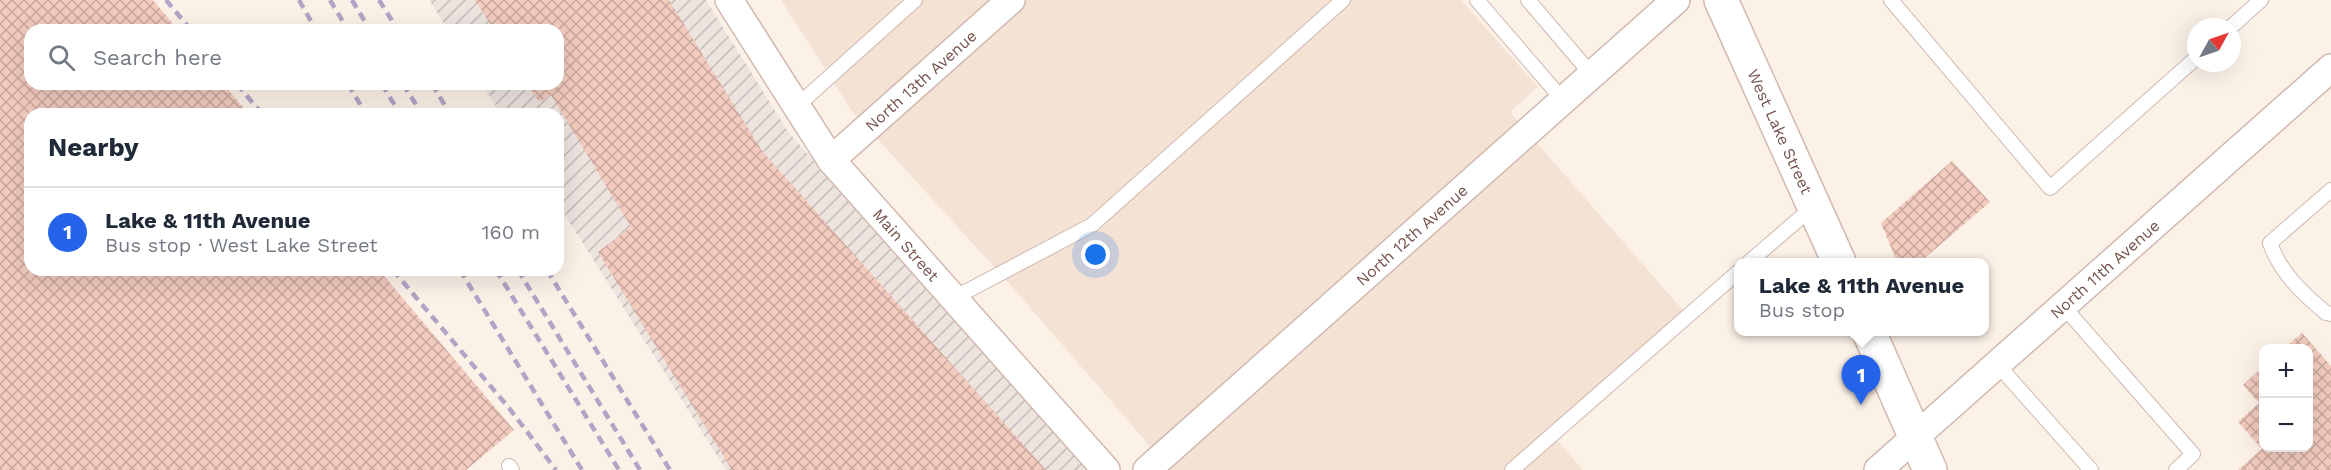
<!DOCTYPE html>
<html lang="en">
<head>
<meta charset="utf-8">
<style>
  :root { --surface:#fff; --page:#f6f6f7; --text:#1f2937; --muted:#747a83; --line:#e0e1e3; --accent:#2563eb }
  body { margin:0; font-family:"Work Sans",sans-serif; background:var(--page); color:var(--text) }
  .controls { position:absolute; right:18px; bottom:18px; display:grid; overflow:hidden; border-radius:12px; box-shadow:0 6px 24px #0002 }
  .controls button { width:54px; height:54px; display:grid; place-items:center; padding:0; border:0; border-bottom:2px solid var(--line); background:var(--surface); color:var(--text); font:30px sans-serif }
  .compass { position:absolute; left:2187px; top:18px; width:54px; height:54px; border-radius:50%; background:var(--surface); box-shadow:0 6px 24px #0002; rotate:50deg }
  .you { position:absolute; left:1096px; top:255px; width:21px; height:21px; margin:-15px; border:4px solid #fff; border-radius:50%; background:#1a73e8; box-shadow:0 0 0 9px #1a73e833 }
  .badge { display:grid; place-items:center; width:39px; height:39px; border-radius:50%; background:var(--accent); color:#fff; font-size:20px; font-weight:700 }
  .pin { position:absolute; translate:-50% -50px; filter:drop-shadow(0 2px 3px #0008) }
  .pin::after { content:''; position:absolute; top:32px; width:21px; height:18px; background:inherit; clip-path:polygon(0 0,100% 0,50% 100%) }
  .popup { position:absolute; left:1734px; top:258px; width:255px; height:78px; box-sizing:border-box; display:grid; place-content:center; border-radius:12px; background:var(--surface); filter:drop-shadow(0 2px 4px #0005); font-size:20px; white-space:nowrap; color:var(--muted) }
  .popup b { font-size:22px; color:var(--text) }
  .popup::after { content:''; position:absolute; left:50%; top:100%; margin-left:-12px; border:12px solid transparent; border-top-color:var(--surface) }
  .list { margin:0; padding:0; list-style:none }
  h2 { display:flex; justify-content:space-between; align-items:center; height:78px; margin:0; padding:0 24px; font-size:26px }
  h2 small { font-size:20px; font-weight:400; color:var(--muted) }
  .list li { display:grid; grid-template-columns:39px 1fr auto; gap:18px; align-items:center; box-sizing:border-box; height:90px; padding:0 24px; border-top:2px solid var(--line) }
  .list b { display:block; font-size:22px; white-space:nowrap }
  .list p { margin:0; font-size:20px; white-space:nowrap; color:var(--muted) }
  .list em { font-size:20px; font-style:normal; color:var(--muted) }
  .icon { flex:none; width:33px; height:33px; fill:none; stroke:currentColor; stroke-width:2; stroke-linecap:round; stroke-linejoin:round }
  .map { position:relative; flex:none; width:2331px; height:470px; overflow:hidden }
  .search { position:absolute; background:var(--surface); box-shadow:0 6px 24px #0002; left:24px; top:24px; width:540px; height:66px; display:flex; align-items:center; gap:15px; box-sizing:border-box; padding:0 21px; border-radius:18px; color:var(--muted); font-size:22px }
  .panel { position:absolute; background:var(--surface); box-shadow:0 6px 24px #0002; left:24px; top:108px; width:540px; height:168px; border-radius:18px }
  .map>svg:first-child { display:block }
</style>
</head>
<body>
<div class="map">
<svg width="2331" height="470" viewBox="0 0 2331 470">
  <defs>
    <pattern id="industrial-furrows" width="10" height="10" patternUnits="userSpaceOnUse" patternTransform="scale(1.5)"><rect width="10" height="10" fill="#ede4e0"/><path d="M-1 1l2-2M0 10L10 0M9 11l2-2" fill="none" stroke="#c5bbb8"/></pattern>
    <pattern id="building-cross-hatch" width="8" height="8" patternUnits="userSpaceOnUse" patternTransform="scale(1.5)"><rect width="8" height="8" fill="#f2cbbe"/><path d="M0 0l8 8M0 8l8-8" fill="none" stroke="#c9a79c"/></pattern>
  </defs>
  <rect width="100%" height="100%" fill="#fcf1e7"/>
  <path fill="#f4e2d5" d="M781 0H1461L1538 87 1510 112 1687 315 1551 433 1583 470H1168L1142 437 1015 290 852 111Z"/>
  <path fill="url(#industrial-furrows)" d="M429 0H706L789 133 1089 470H726L558 204V114H501L482 84H558V30H448Z"/>
  <path fill="url(#building-cross-hatch)" d="M0 0H153L178 30H30V84H223L249 114H30V270H379L514 430 466 470H0Z
    M475 0H669L762 151 1046 470H732L598 252 631 227 551 95 539 102 527 84H558V30H494Z
    M1952 161 1990 202 1920 262H1897L1881 223Z
    M2302 333 2331 366V470H2238L2262 449 2238 422 2259 403 2243 385 2264 366V448H2308V348H2284Z"/>
  <g fill="none" stroke-linecap="round" stroke-linejoin="round">
    <defs>
      <path id="service" d="M1477 0 1563 100
        M1528 0 1592 75
        M1891 0 2050 188 2196 58
        M2231 27 2261 0
        M797 106 915 0
        M2331 190 2270 243C2280 272 2302 293 2326 313L2331 314
        M1749 262 1813 207
        M954 298 1092 225 1343 0
        M2063 306 2193 454 2176 470
        M1997 364 2091 470
        M509 466 512 470
        M1512 470 1738 272"/>
      <g id="minor">
        <path id="s1" d="M729 0 831 160 1106 470"/>
        <path id="s2" d="M831 160 1011 0"/>
        <path id="s3" d="M1147 470 1676 0"/>
        <path id="s4" d="M1878 470 2331 68"/>
      </g>
      <g id="secondary">
        <path id="s5" d="M1721 0 1839 262"/>
        <path d="M1869 332 1930 470"/>
      </g>
    </defs>
    <use href="#service" stroke="#d0b9af" stroke-width="16"/>
    <use href="#minor" stroke="#d0b9af" stroke-width="30"/>
    <use href="#secondary" stroke="#d3b8ad" stroke-width="36"/>
    <use href="#service" stroke="#fff" stroke-width="14"/>
    <use href="#minor" stroke="#fff" stroke-width="27"/>
    <use href="#secondary" stroke="#fff" stroke-width="33"/>
    <path stroke="#b2a4c6" stroke-width="4.5" stroke-dasharray="9 6" stroke-linecap="butt" d="M166 0 191 30
      M299 0 316 30
      M330 0 348 30
      M352 0 370 30
      M379 0 398 30
      M237 84 262 114
      M348 84 366 114
      M382 84 400 114
      M403 84 422 114
      M432 84 450 114
      M393 270 509 408 556 470
      M460 270 582 470
      M496 270 619 470
      M518 270 640 470
      M547 270 670 470"/>
  </g>
  <g text-anchor="middle" dominant-baseline="central" stroke-width="5" stroke-linejoin="round" paint-order="stroke">
    <g font-size="16" fill="#76544b" stroke="#fff5ed">
      <text stroke="none"><textPath href="#s2" startOffset="120">North 13th Avenue</textPath></text>
      <text stroke="none"><textPath href="#s5" startOffset="144">West Lake Street</textPath></text>
      <text stroke="none"><textPath href="#s3" startOffset="354">North 12th Avenue</textPath></text>
      <text stroke="none"><textPath href="#s1" startOffset="303">Main Street</textPath></text>
      <text stroke="none"><textPath href="#s4" startOffset="303">North 11th Avenue</textPath></text>
    </g>
  </g>
</svg>
<div class="controls">
<button>+</button>
<button>−</button>
</div>
<svg class="compass" viewBox="-18 -18 36 36"><path d="M0-13l5 13h-10z" fill="#e53935"/><path d="M0 13l5-13h-10z" fill="#747a83"/></svg>
<div class="you"></div>
<div class="pin badge" style="left:1861px;top:405px">1</div>
<div class="popup"><b>Lake &amp; 11th Avenue</b>Bus stop</div>
<div class="search"><svg class="icon" aria-label="search" viewBox="0 0 24 24"><circle cx="10" cy="10" r="6"/><path d="M15 15l6 6"/></svg>Search here</div>
<section class="panel">
<h2>Nearby<small></small></h2>
<ul class="list">
<li><span class="badge">1</span><div><b>Lake &amp; 11th Avenue</b><p>Bus stop · West Lake Street</p></div><em>160 m</em></li>
</ul>
</section>
</div>
</body>
</html>
